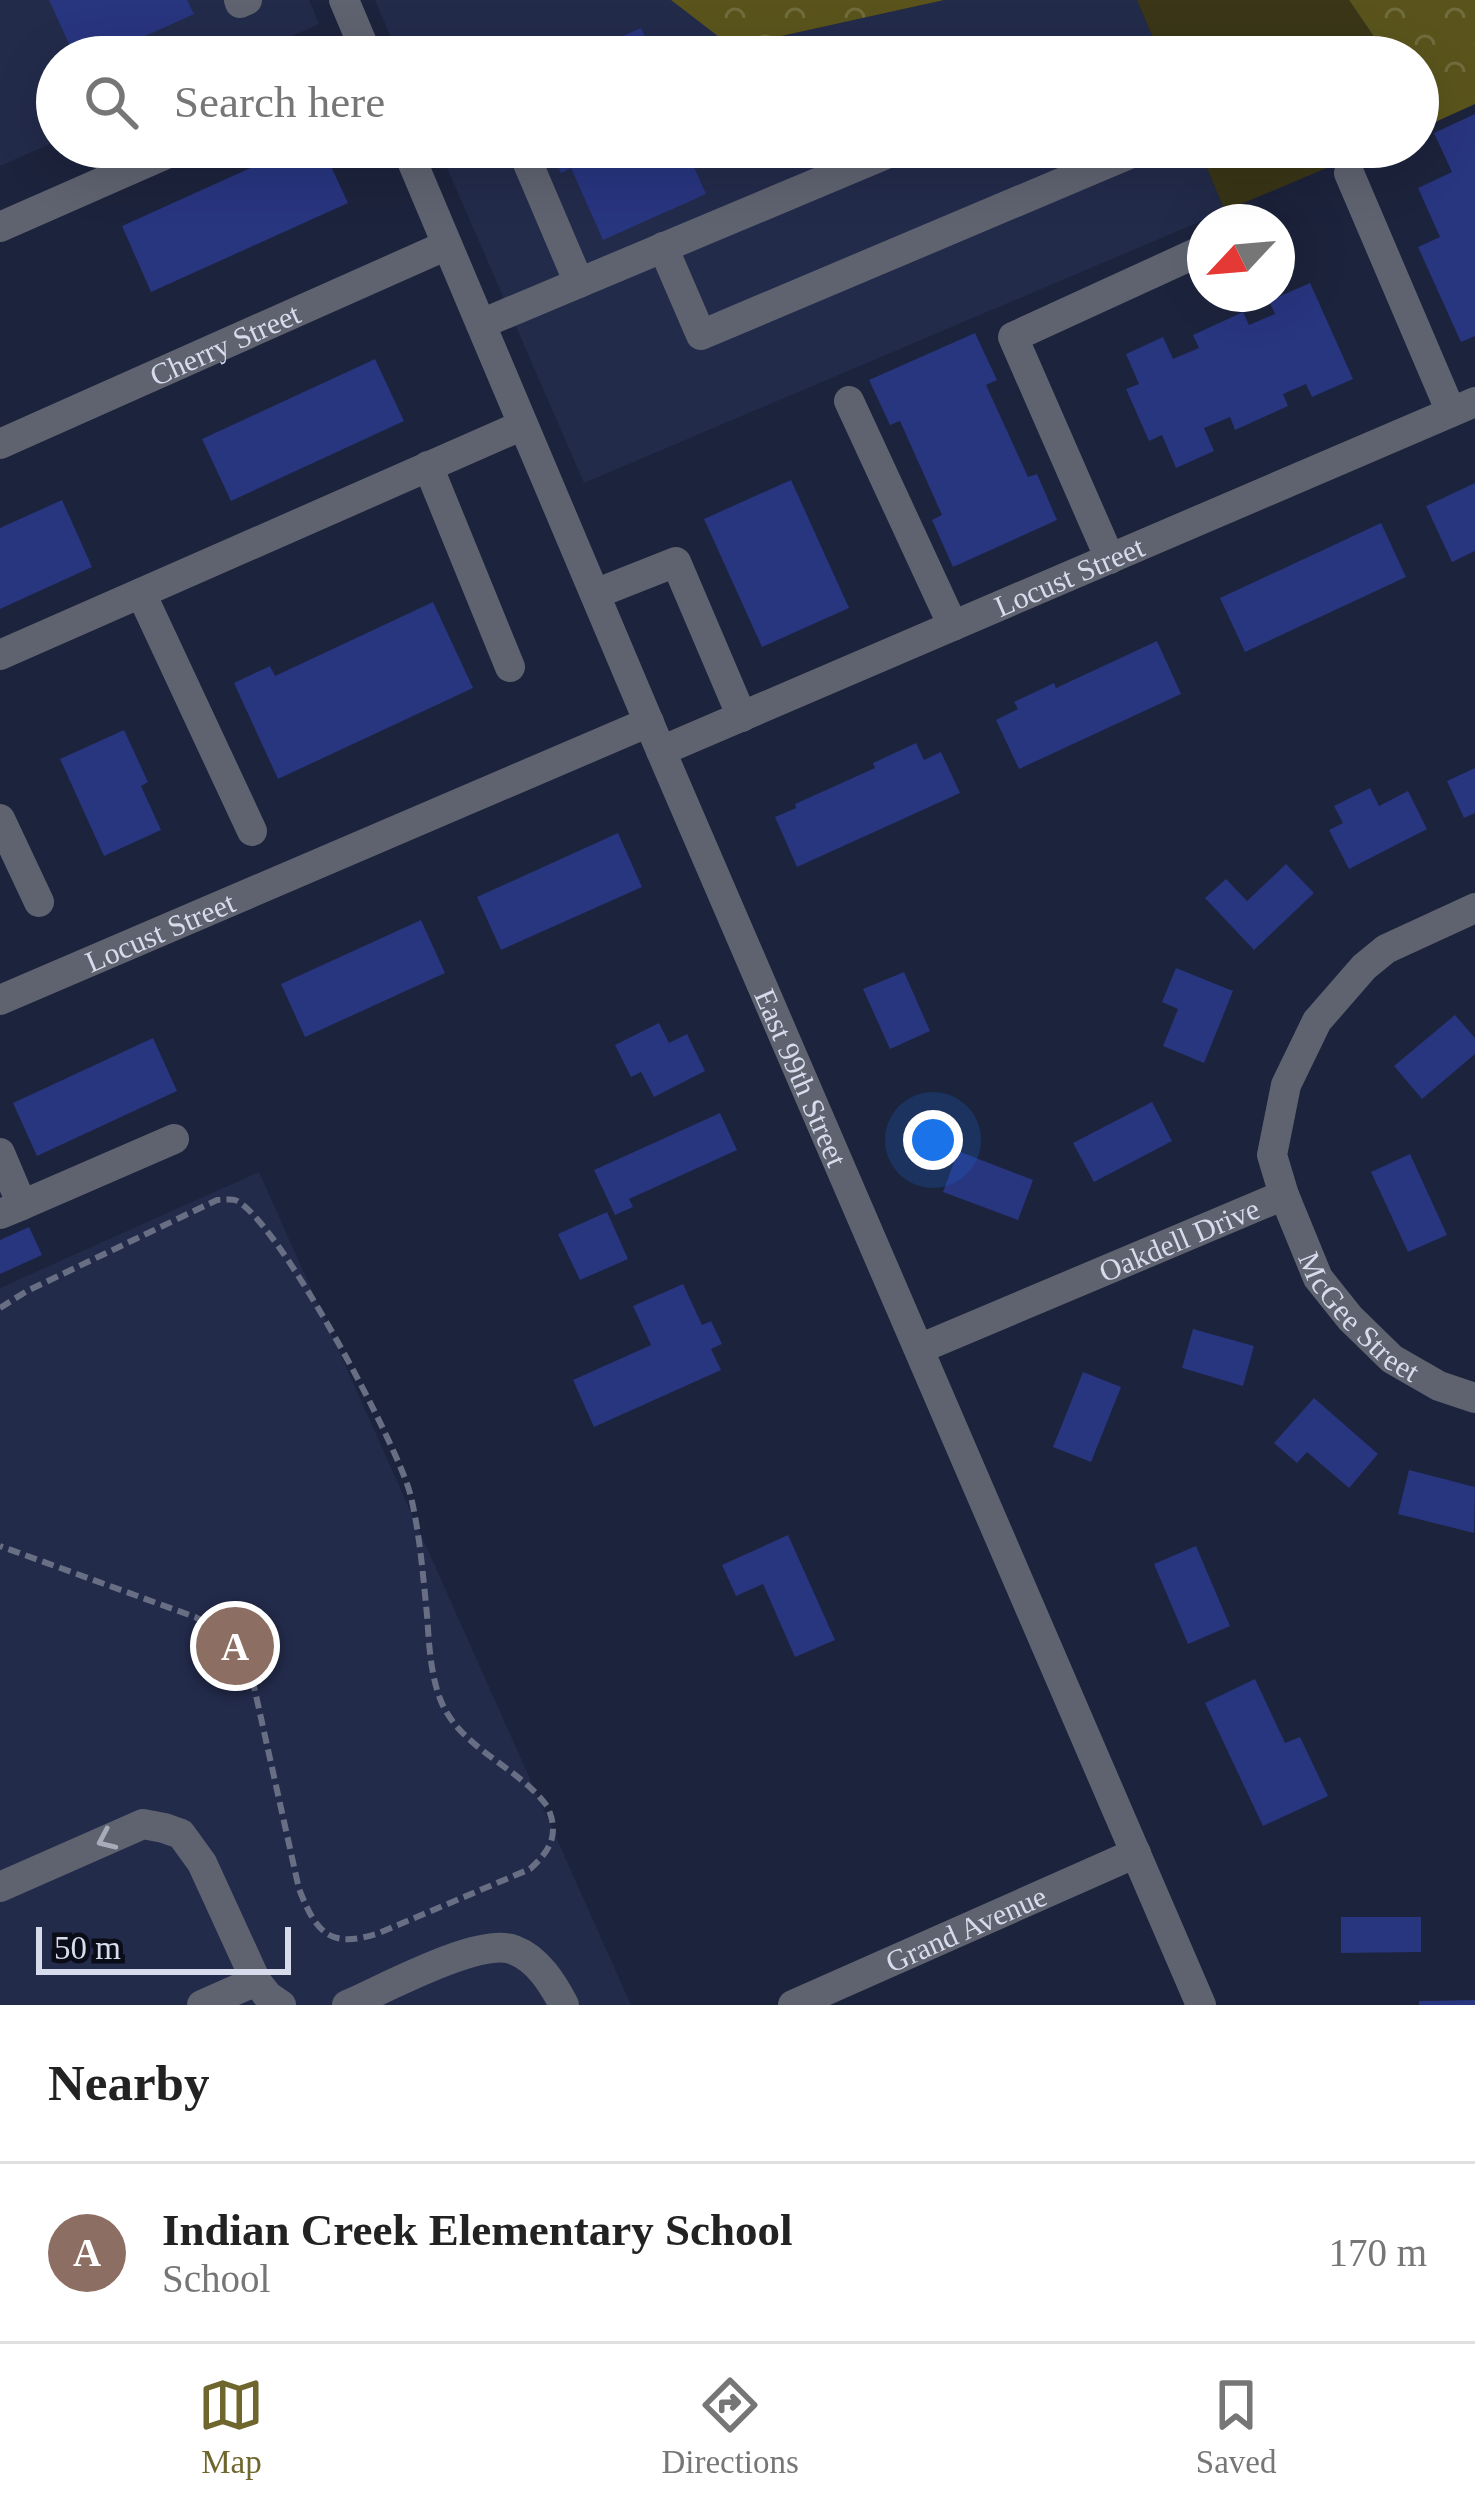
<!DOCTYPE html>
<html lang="en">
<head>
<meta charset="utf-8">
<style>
  :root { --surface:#fff; --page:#f2f2f2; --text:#222; --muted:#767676; --line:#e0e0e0; --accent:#6e662d }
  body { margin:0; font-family:"Times New Roman",serif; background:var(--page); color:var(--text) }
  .compass { position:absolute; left:1187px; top:204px; width:108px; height:108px; border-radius:50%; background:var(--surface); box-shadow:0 12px 48px #0002; rotate:244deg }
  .scale { position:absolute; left:36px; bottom:30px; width:255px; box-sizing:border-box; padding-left:12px; border:6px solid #d7dced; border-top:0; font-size:33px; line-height:42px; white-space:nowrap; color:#d7dced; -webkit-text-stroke:9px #0a0d18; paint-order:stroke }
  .you { position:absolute; left:933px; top:1140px; width:42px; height:42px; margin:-30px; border:9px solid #fff; border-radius:50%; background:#1a73e8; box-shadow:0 0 0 18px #1a73e833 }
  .badge { display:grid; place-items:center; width:78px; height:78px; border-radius:50%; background:var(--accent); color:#fff; font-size:39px; font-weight:700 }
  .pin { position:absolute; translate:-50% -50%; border:6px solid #fff; box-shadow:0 3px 12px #0006 }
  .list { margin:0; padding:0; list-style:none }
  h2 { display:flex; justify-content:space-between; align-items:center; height:156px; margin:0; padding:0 48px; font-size:51px }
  h2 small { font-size:39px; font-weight:400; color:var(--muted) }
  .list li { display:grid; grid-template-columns:78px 1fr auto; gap:36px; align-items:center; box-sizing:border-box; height:180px; padding:0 48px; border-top:3px solid var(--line) }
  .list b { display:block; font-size:45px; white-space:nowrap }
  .list p { margin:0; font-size:39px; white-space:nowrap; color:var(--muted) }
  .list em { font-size:39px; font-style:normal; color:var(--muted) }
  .icon { flex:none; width:66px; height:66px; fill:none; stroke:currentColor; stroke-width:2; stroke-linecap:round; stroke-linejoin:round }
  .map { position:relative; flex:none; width:1475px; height:2005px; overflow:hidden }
  .search { position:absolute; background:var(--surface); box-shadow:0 12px 48px #0002; left:36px; right:36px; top:36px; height:132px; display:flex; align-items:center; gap:30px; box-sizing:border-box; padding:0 42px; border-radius:66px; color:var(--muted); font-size:45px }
  .sheet { height:336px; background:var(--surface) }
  nav { display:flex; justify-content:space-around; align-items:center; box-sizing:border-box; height:168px; border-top:3px solid var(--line); background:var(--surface); font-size:33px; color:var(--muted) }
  nav a { display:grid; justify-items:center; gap:6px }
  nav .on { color:var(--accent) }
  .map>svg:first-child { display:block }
</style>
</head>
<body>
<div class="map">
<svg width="1475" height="2005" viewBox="0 0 1475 2005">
  <defs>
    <pattern id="forest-crowns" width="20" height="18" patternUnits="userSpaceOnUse" patternTransform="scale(3)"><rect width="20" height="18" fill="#5a541c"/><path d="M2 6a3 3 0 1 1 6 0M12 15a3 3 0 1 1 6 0" fill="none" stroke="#716c3d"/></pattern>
  </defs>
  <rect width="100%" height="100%" fill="#1c233c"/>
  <path fill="#232b4b" d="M0 0H309L319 24 245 57H57V141L0 166Z
    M375 0H671L732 47 944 0H1137L1161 57H399Z
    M438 147H1198L1225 211 584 483Z
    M259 1172 631 2005H0V1288Z"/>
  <path fill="#3a3617" d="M1137 0H1349L1388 57H1161Z
    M1198 147H1376L1225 211Z"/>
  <path fill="url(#forest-crowns)" d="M671 0H944L732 47Z
    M1349 0H1475V104L1433 123 1418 101V57H1388Z"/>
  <path fill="#28357f" d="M49 0H187L194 14 99 57H75Z
    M641 28 650 48 655 46 660 57H575Z
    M1475 114V336L1461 342 1418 247 1440 237 1418 188 1452 172 1434 133Z
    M297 147H322L348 203 151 292 122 226Z
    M561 147H685L706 194 603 240 571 168 561 173 551 151Z
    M1310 283 1353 379 1312 397 1306 384 1283 394 1288 406 1235 430 1230 417 1204 428 1214 451 1176 468 1162 435 1149 441 1126 389 1139 384 1126 354 1163 337 1173 359 1199 348 1193 335 1243 312 1249 325 1275 314 1269 301Z
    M975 333 997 380 986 385 1028 477 1037 474 1057 520 953 567 932 520 942 515 900 421 890 425 869 380Z
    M375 359 404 421 231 501 202 439Z
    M791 480 849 608 762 647 704 519Z
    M1475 483V551L1452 562 1426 506Z
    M62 500 92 567 0 609V528Z
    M1381 523 1406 577 1245 652 1220 598Z
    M433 602 473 688 278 779 234 683 270 666 275 676Z
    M1157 641 1181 694 1019 769 996 720 1018 709 1014 702 1054 683 1056 688Z
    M124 730 148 782 141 786 161 830 104 856 60 759Z
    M916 743 924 760 941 752 960 793 797 867 775 817 796 808 795 804 875 768 873 763Z
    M1475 768V813L1464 818 1447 781Z
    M1370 788 1379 806 1408 791 1427 829 1349 869 1329 830 1343 823 1334 806Z
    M618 833 642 887 501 950 477 897Z
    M1286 864 1314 893 1254 950 1205 898 1226 879 1247 901Z
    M421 920 445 973 305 1037 281 984Z
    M1176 968 1233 991 1204 1063 1163 1046 1178 1009 1162 1002Z
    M904 972 930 1031 890 1049 863 989Z
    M1455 1015 1475 1038V1054L1422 1099 1394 1066Z
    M659 1023 669 1043 687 1034 705 1071 654 1097 641 1072 631 1077 615 1045Z
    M153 1038 177 1091 37 1156 13 1103Z
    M1152 1102 1172 1141 1094 1182 1073 1143Z
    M720 1113 737 1150 629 1199 633 1207 615 1215 594 1170Z
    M958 1151 1033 1180 1018 1220 943 1192Z
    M1410 1154 1447 1235 1408 1252 1371 1172Z
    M607 1212 628 1259 580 1280 558 1234Z
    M29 1227 42 1255 0 1274V1240Z
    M683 1284 702 1325 711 1321 722 1344 711 1349 721 1370 594 1427 573 1380 651 1345 633 1306Z
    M1193 1329 1254 1346 1243 1386 1182 1368Z
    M1083 1372 1121 1387 1091 1462 1053 1447Z
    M1314 1398 1378 1454 1349 1488 1307 1452 1297 1463 1274 1443Z
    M1409 1470 1475 1487 1474 1533 1398 1514Z
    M788 1535 835 1640 795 1657 763 1584 736 1596 722 1565Z
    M1196 1546 1230 1626 1188 1644 1154 1564Z
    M1255 1679 1285 1743 1300 1737 1328 1796 1263 1826 1205 1703Z
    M1341 1917H1421V1952L1341 1953Z
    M1475 2000V2005H1419V2001Z"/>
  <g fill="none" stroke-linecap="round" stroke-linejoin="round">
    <path stroke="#686f84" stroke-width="6" stroke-dasharray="12 6" stroke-linecap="butt" d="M0 1308 27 1291 217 1200C220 1200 232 1199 235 1200 277 1217 400 1448 411 1497 420 1536 423 1575 427 1615 429 1642 430 1670 439 1696 457 1748 517 1765 547 1806 560 1833 551 1850 530 1869L379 1933C330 1949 317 1934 299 1889L249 1664 231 1636 195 1617 0 1546"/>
    <g stroke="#5f6370" stroke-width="30">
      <path d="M239 0 240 3 247 0"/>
      <path d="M344 0 368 57"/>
      <path id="s1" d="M406 147 661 751 1201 2005"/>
      <path d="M521 147 579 283"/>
      <path d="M1349 173 1451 412"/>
      <path d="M0 227 182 147"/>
      <path d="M663 247 701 335 1146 147"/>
      <path d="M481 324 903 147"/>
      <path d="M849 401 953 626"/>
      <path id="s2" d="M0 444 447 245"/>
      <path d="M428 466 510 667"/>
      <path d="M1110 559 1013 337 1205 249"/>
      <path d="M141 593 252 831"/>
      <path d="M595 594 676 562 742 717"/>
      <path d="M0 655 523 425"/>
      <path id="s3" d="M661 751 1475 402"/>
      <path d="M0 819 39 902"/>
      <path id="s4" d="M1475 908 1386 949 1364 967 1317 1021 1286 1085 1272 1155 1284 1195 1318 1278 1350 1318 1392 1359 1439 1386 1475 1398"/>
      <path id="s5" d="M0 1000 649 722"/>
      <path d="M0 1153 22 1205 0 1214"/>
      <path d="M22 1205 174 1139"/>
      <path id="s6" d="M919 1349 1284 1195"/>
      <path d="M0 1887 143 1824 164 1828 181 1834 202 1863 256 1981 268 1996 281 2005"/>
      <path d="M202 2005 256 1981"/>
      <path d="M347 2005C383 1990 480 1936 514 1950 538 1959 553 1984 564 2005"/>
      <path id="s7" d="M793 2005 1136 1853"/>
    </g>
  </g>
  <defs><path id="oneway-chevron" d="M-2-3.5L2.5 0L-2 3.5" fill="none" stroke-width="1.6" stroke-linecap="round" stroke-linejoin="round" transform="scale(3)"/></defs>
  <use stroke="#a7acbb" href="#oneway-chevron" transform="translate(106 1840) rotate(156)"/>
  <g text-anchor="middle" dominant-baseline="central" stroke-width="9" stroke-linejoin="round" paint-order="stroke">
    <g font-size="30" fill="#d7dced" stroke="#0a0d18">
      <text stroke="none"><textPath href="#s2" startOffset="246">Cherry Street</textPath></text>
      <text stroke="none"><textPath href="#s3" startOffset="444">Locust Street</textPath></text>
      <text stroke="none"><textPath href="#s5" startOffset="174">Locust Street</textPath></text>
      <text stroke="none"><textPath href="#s1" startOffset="1011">East 99th Street</textPath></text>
      <text stroke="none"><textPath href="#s6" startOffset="282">Oakdell Drive</textPath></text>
      <text stroke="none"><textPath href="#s4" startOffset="528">McGee Street</textPath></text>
      <text stroke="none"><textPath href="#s7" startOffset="189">Grand Avenue</textPath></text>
    </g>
  </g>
</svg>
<svg class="compass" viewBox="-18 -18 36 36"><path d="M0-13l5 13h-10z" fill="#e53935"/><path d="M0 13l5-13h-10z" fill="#767676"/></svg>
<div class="scale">50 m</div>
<div class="you"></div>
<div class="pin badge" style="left:235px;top:1646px;background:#8d6e63">A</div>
<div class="search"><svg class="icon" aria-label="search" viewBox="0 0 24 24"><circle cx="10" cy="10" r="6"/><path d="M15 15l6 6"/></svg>Search here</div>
</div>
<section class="sheet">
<h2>Nearby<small></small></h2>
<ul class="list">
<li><span class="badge" style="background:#8d6e63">A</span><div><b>Indian Creek Elementary School</b><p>School</p></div><em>170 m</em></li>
</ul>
</section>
<nav>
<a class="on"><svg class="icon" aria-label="map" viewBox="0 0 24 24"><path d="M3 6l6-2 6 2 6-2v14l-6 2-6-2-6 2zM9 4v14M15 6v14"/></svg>Map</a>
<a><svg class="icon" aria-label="directions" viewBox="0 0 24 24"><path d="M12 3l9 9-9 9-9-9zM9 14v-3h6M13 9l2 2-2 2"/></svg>Directions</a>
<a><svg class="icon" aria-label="saved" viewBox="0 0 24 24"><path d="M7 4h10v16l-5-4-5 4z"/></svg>Saved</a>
</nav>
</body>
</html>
